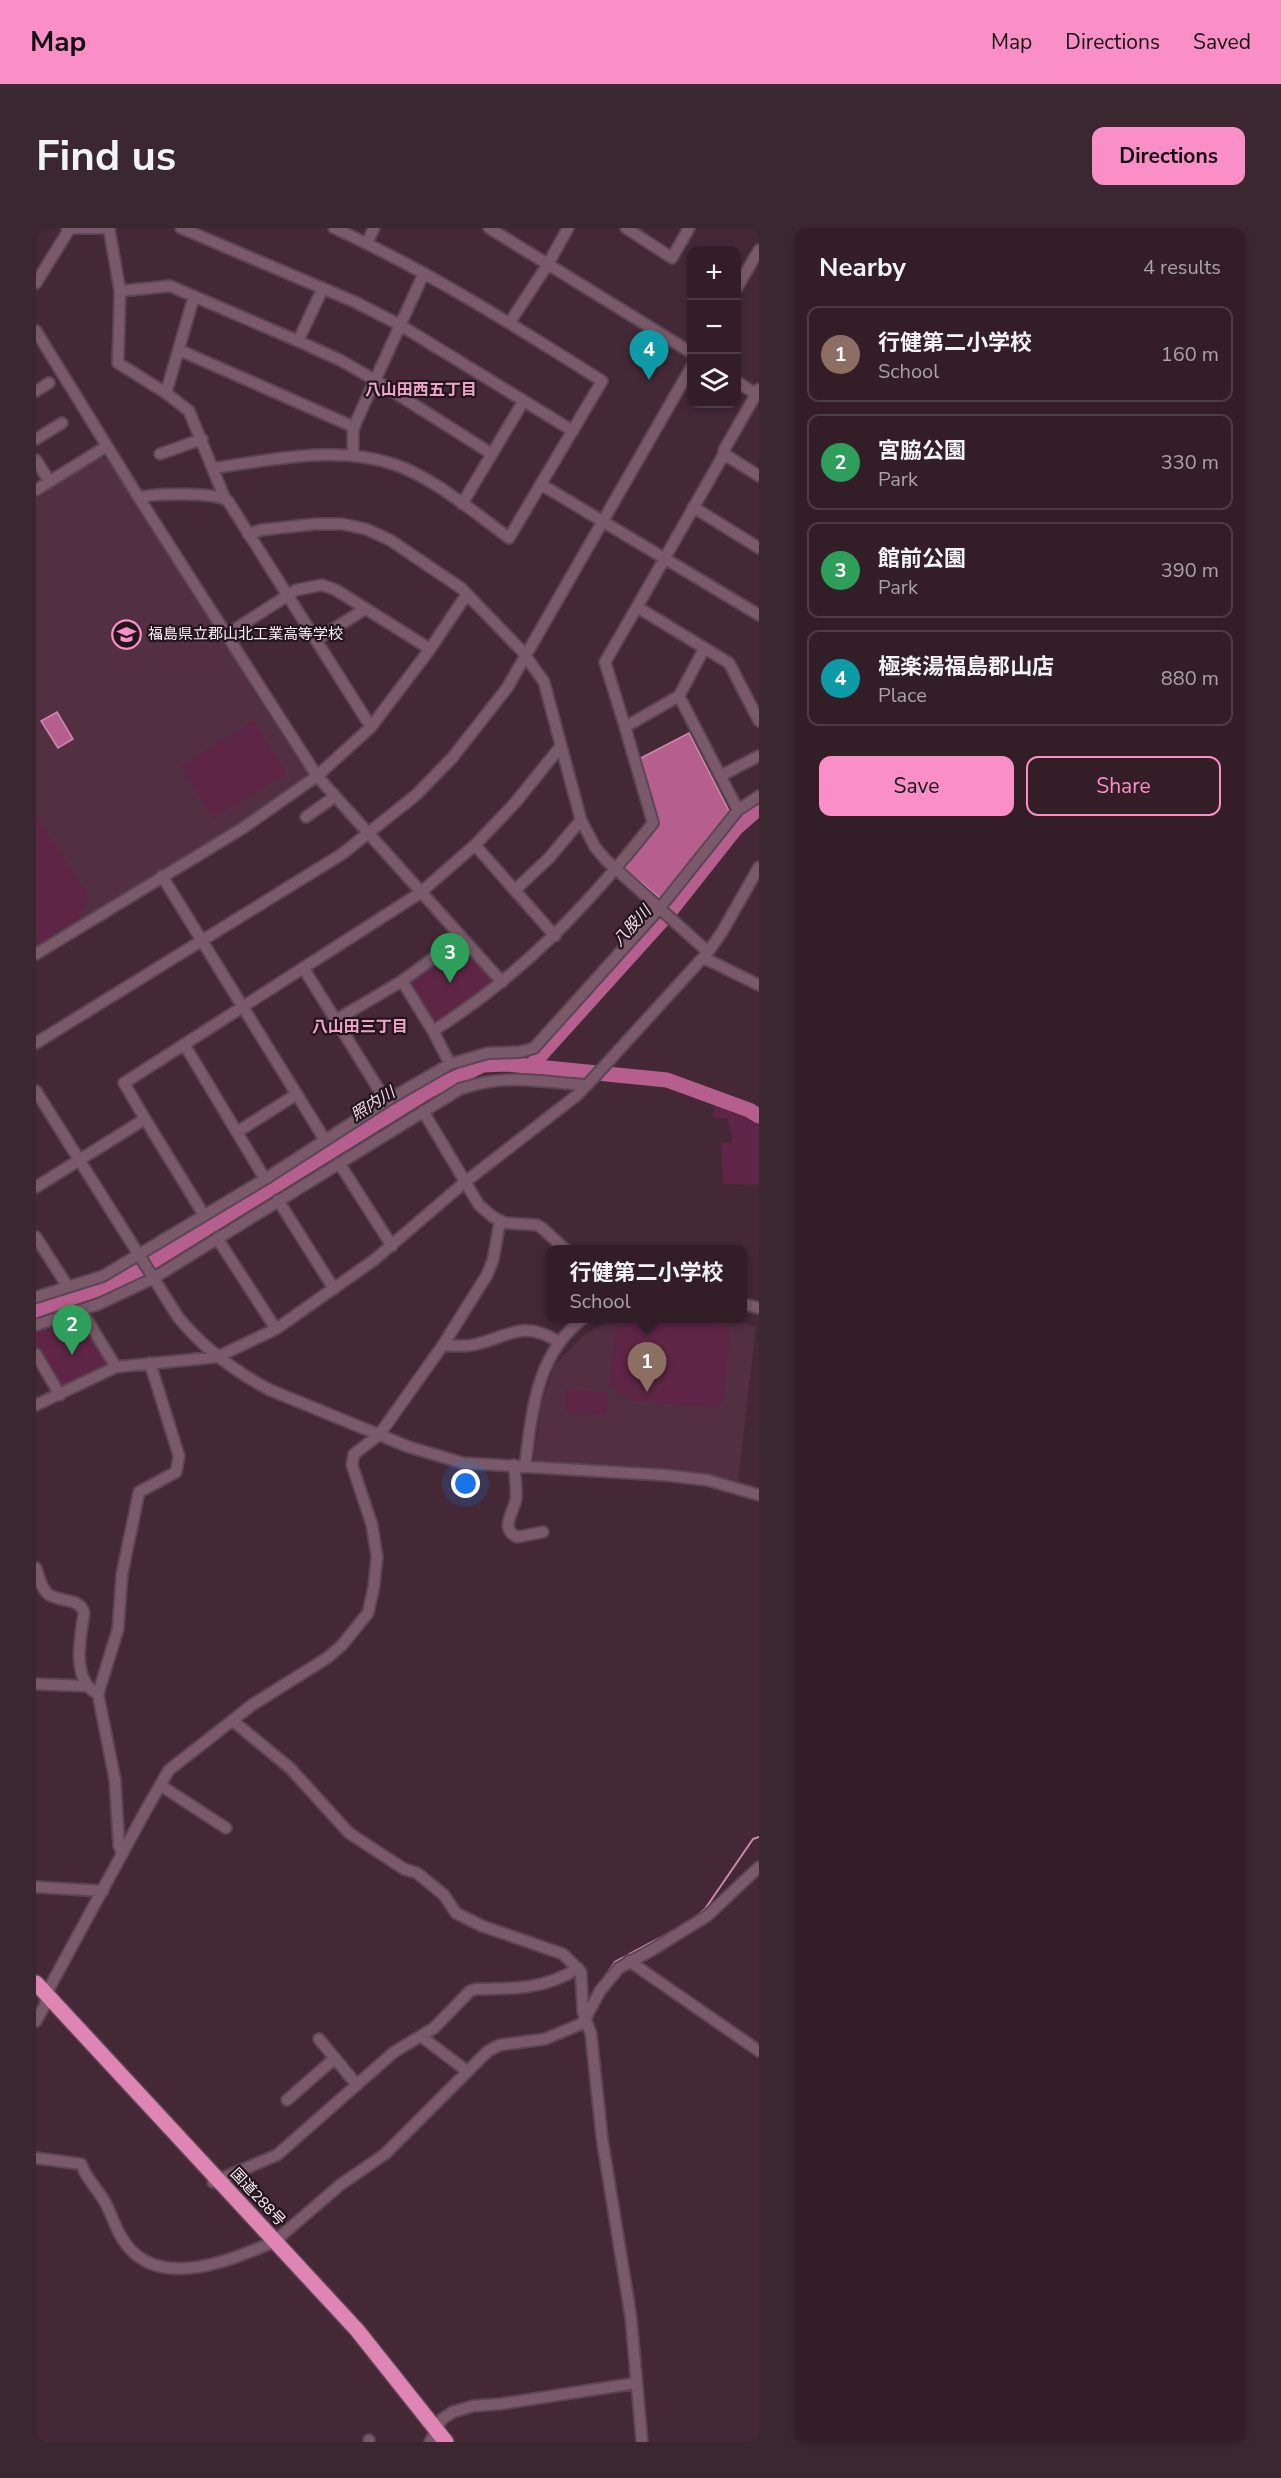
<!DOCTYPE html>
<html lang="en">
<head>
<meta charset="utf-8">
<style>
  :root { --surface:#331e28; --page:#3b2730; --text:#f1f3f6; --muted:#a9a2a8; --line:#4e3c45; --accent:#fa8fc8 }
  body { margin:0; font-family:"Nunito Sans","Noto Sans JP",sans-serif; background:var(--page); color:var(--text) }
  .controls { position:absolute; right:18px; top:18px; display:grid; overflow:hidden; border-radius:12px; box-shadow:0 3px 9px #0003 }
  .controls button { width:54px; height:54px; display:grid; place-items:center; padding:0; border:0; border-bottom:2px solid var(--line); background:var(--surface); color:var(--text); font:30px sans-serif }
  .you { position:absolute; left:430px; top:1256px; width:21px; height:21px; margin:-15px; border:4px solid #fff; border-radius:50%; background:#1a73e8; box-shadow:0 0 0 9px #1a73e833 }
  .badge { display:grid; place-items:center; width:39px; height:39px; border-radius:50%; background:var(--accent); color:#fff; font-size:20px; font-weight:700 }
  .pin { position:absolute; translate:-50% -50px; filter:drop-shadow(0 2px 3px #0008) }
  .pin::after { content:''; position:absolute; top:32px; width:21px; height:18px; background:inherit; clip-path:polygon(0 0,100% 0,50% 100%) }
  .popup { position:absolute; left:510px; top:1017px; width:201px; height:78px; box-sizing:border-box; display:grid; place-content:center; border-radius:12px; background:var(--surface); filter:drop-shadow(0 2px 4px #0005); font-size:20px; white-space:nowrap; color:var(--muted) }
  .popup b { font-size:22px; color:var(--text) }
  .popup::after { content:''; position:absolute; left:50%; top:100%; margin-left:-12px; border:12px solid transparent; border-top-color:var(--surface) }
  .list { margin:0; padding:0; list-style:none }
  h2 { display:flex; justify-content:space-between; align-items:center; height:78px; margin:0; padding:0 24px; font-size:26px }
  h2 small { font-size:20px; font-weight:400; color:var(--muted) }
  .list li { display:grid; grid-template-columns:39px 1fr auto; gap:18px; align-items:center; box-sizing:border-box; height:96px; margin:0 12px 12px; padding:0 12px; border:2px solid var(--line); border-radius:12px }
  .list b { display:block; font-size:22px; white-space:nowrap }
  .list p { margin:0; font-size:20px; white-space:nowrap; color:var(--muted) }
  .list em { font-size:20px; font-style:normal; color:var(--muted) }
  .actions { display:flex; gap:12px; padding:18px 24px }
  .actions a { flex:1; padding:14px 0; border:2px solid var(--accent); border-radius:12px; text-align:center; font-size:21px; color:var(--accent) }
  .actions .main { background:var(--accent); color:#111 }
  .icon { flex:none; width:33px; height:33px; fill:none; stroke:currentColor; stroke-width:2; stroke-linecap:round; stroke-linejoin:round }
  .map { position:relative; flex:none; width:723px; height:2214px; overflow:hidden; border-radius:12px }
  header { display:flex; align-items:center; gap:36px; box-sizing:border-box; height:84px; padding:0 30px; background:var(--accent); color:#111 }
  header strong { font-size:28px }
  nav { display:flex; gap:33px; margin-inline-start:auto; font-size:21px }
  .intro { display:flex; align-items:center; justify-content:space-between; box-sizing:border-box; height:144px; padding:0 36px }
  h1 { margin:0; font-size:42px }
  .button { padding:15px 27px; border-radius:12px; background:var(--accent); color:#111; font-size:21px; font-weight:700 }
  main { display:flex; gap:36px; padding:0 36px }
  aside { flex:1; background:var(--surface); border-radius:12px; box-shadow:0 3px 9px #0003 }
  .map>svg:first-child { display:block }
</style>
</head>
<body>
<header>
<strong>Map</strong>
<nav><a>Map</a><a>Directions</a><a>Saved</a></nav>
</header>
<div class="intro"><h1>Find us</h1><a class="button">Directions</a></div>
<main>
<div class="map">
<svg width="723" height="2214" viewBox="0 0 723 2214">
  <rect width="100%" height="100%" fill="#442836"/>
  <path fill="#522f41" d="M62 229 71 231 269 543 270 549 239 573 0 721V269Z
    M580 1090 696 1091 720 1099 702 1253 671 1248 546 1236 497 1235 505 1177 518 1138 549 1106Z"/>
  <path fill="#5f2546" d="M217 493 250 545 178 590 145 538Z
    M0 587 53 669 43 690 0 717Z
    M422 717H427L456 751 454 757 400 794 395 793 373 757 374 753Z
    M679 876 711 883 723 897V957L687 956 685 915 696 914 692 890H677Z
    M40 1088 44 1090 72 1137 27 1160 23 1157 0 1120V1101Z
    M652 1091 688 1098 694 1103 687 1173 680 1180 591 1172 573 1156 580 1101 603 1091Z
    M530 1161 572 1165 570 1187 529 1182Z"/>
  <path fill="#b65f8e" stroke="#cc8aad" stroke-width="1.5" d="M21 484 37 511 22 520 5 493Z
    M653 505 693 583 624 670 588 640 622 596 605 530Z"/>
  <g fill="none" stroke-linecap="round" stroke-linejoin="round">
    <path stroke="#cc8aad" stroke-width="2" d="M658 1690 669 1681 717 1611 723 1609
      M562 1758 579 1734 646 1698"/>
    <path stroke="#b65f8e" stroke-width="15" d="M494 839 632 686 700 600 723 580
      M0 1082 71 1058 93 1048 392 863 447 837 471 836 631 852 713 882 723 888"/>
    <defs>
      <path id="minor" d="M31 0H73
        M73 0 84 63 134 58 262 113 304 132 339 152 456 226
        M145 0 319 74 364 97 537 203
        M453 0 656 125
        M590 0 636 30 653 0
        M331 15 338 0
        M0 55 34 0
        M700 61 723 22
        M84 63 82 135 130 165 153 183 189 271
        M474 94 512 36 532 0
        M0 103 103 270 281 548 466 754
        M262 113 287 60
        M143 122 318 199
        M700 153 723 168
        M0 163 13 155
        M130 165 158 68
        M0 211 26 195
        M124 226 166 211
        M688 226V222L723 161
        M317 227V203L320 194 388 45
        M0 232 13 253
        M178 240C236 232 299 217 357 236 397 249 439 285 473 310L566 153C479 98 392 43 298 0
        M723 248 688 226 601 379 693 435 723 493
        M506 257 723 387
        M0 262 71 218
        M103 270C117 265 181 264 192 273L335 499
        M426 276 487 174
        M657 279 723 320
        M212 306 225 302 279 296H306L330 301 354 312 425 360 486 423 508 454 545 592 559 619 569 631 672 724
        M190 407 260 362 286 357 300 362 394 421
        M280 412 329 381
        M643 468 702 582
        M589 499 569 434 601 379
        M684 548 723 528
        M270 589 298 569
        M439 617 519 708
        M126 648 289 912
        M479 662 513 630 545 592
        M0 726 207 600 281 548 335 499 394 421 431 366
        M668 730 723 757
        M268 741 350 873
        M366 753 397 803
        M300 792 366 753 425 710
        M0 815 306 626 380 567 416 530 471 460 656 138
        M148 816 229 951
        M414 836 452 825 484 824 498 820 623 681 702 582 723 568
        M0 863 142 1089C168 1121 198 1143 234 1162L373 1219 427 1235 627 1247 671 1252 723 1267
        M387 883 443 977 457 989 469 995 501 997 506 1000 530 1022
        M109 891 168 987
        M201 904 261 866
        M303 935 356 1018
        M0 959 109 891 88 855 384 665 439 617 479 575 525 518
        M242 972 298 1061
        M0 1009 32 1059
        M181 1010 240 1101
        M0 1069 67 1048 229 951 350 873 414 836 397 803C487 746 551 678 617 595L589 499 643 468 668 421
        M707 1076 723 1080
        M45 1082 80 1139
        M0 1097 63 1076 116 1051 424 861C473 845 502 854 551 857
        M407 1117 451 1047 457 1032 464 993
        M0 1126 24 1167
        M0 1177 80 1139 181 1129 240 1101 338 1032 429 954 540 868 551 857 672 724 686 704 723 639
        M478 1237C479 1248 481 1261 480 1271 478 1284 463 1300 481 1309L507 1304
        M489 1238C496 1184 500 1125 548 1090
        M0 1340C3 1349 5 1360 12 1366 24 1375 44 1369 48 1385 44 1410 35 1453 62 1466
        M0 1456 49 1458
        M197 1493 254 1540 313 1605 368 1641 381 1645 408 1667 420 1685 446 1698 527 1726 545 1744 547 1784 555 1806 566 1910 595 2090 606 2214
        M124 1557 190 1600
        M86 1626 83 1617 79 1552 62 1466 82 1401 86 1346 103 1264 140 1244 143 1228 114 1135
        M0 1659 67 1663
        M593 1733 723 1823
        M0 1793 9 1777 10 1766 111 1580 133 1542 216 1477 291 1430 306 1417 332 1385 338 1358 341 1329 336 1297 316 1237 318 1226 343 1207 407 1117C418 1118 430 1119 441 1116 476 1107 487 1092 523 1114
        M386 1809 431 1843
        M283 1811 321 1857
        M251 1872 299 1830
        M0 1930 45 1936C50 1951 64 1963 71 1978 78 1993 83 2010 95 2022 130 2059 195 2032 233 2016
        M177 1954 241 1927 358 1824 398 1800 434 1763 441 1761C476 1761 511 1761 542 1740
        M239 2013 304 1957 349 1926 452 1823 464 1817 509 1811 545 1796 549 1791 564 1763 583 1740 616 1722 671 1688 723 1639
        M333 2212V2214
        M394 2214 406 2191 417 2184 437 2178 464 2176 601 2155"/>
      <path id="highway" d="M0 1755 321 2102 410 2214"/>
    </defs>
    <use href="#minor" stroke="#5c4552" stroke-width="14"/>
    <use href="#highway" stroke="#5c4552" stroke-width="18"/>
    <use href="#minor" stroke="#7a5a6a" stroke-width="10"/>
    <use href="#highway" stroke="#de85b4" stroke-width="15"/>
  </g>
  <defs>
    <symbol id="school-ring" viewBox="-11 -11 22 22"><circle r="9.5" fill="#22151c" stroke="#fa8fc8" stroke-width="1.5"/><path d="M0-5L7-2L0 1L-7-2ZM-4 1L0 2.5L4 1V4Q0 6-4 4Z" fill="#fa8fc8"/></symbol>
  </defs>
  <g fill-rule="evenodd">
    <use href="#school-ring" x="74" y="390" width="33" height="33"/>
  </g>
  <g text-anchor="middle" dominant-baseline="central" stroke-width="4.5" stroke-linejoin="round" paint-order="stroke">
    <g font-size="15" fill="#feeef5" stroke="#22151c" text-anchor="start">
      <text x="112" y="406">福島県立郡山北工業高等学校</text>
    </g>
    <g font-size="15" fill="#feeef5" stroke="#22151c">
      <text transform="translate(222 1969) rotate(47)">国道288号</text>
    </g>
    <g font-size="16" font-weight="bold" fill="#efa4ca" stroke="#22151c">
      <text x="385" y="162">八山田西五丁目</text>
      <text x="324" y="799">八山田三丁目</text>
    </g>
    <g font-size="16" font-style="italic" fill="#f5dce8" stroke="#22151c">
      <text transform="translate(596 698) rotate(-48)">八股川</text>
      <text transform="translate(337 876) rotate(-32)">照内川</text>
    </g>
  </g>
</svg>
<div class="controls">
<button>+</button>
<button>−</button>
<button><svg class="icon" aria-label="layers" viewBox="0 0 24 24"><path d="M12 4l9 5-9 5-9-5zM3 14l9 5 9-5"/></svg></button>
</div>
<div class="you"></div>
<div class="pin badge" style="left:611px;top:1164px;background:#8d6e63">1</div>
<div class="popup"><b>行健第二小学校</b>School</div>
<div class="pin badge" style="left:36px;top:1127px;background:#2e9e5b">2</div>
<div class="pin badge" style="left:414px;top:755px;background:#2e9e5b">3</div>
<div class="pin badge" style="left:613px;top:152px;background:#0f9aa8">4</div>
</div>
<aside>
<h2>Nearby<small>4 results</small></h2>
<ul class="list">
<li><span class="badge" style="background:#8d6e63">1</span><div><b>行健第二小学校</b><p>School</p></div><em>160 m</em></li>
<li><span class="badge" style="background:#2e9e5b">2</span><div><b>宮脇公園</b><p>Park</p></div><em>330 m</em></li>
<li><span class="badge" style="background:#2e9e5b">3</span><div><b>館前公園</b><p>Park</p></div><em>390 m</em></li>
<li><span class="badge" style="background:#0f9aa8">4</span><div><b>極楽湯福島郡山店</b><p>Place</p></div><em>880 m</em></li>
</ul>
<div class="actions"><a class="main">Save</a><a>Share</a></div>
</aside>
</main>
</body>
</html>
